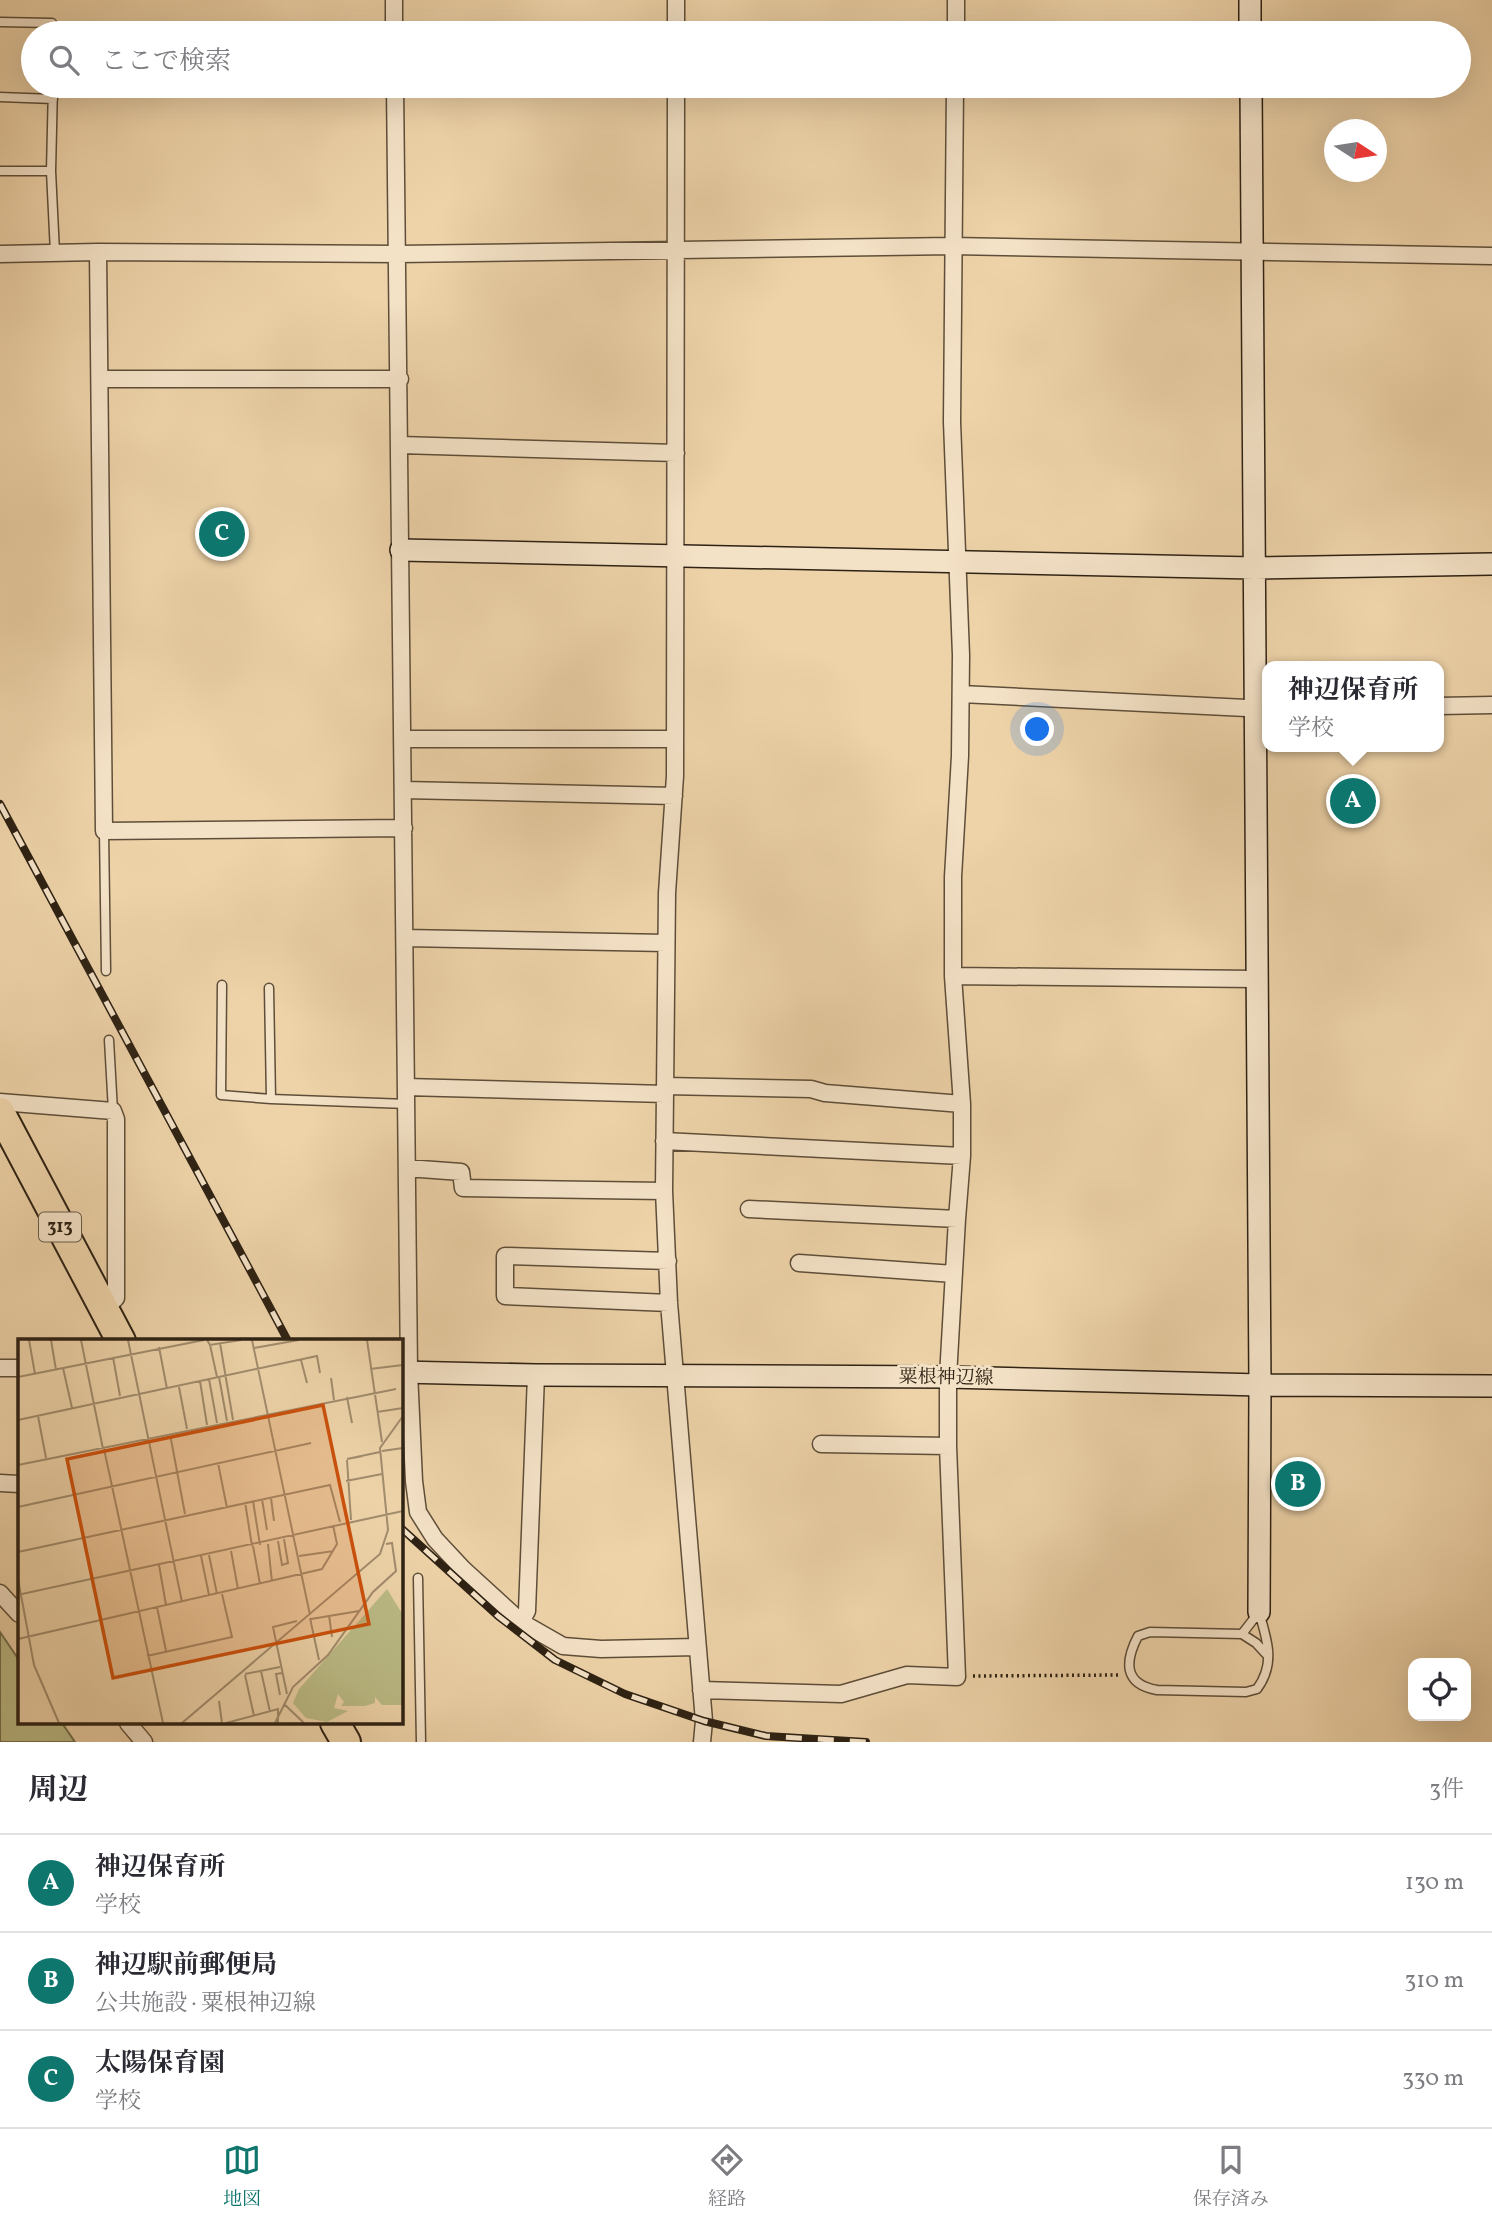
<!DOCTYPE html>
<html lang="ja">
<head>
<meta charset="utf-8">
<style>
  :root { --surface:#fff; --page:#f7f7f7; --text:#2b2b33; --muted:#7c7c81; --line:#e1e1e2; --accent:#0f766e }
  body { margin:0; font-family:Vollkorn,"Noto Serif JP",serif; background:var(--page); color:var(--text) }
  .controls { position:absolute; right:21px; bottom:21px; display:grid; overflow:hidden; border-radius:14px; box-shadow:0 7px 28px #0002 }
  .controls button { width:63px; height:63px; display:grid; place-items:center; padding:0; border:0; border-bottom:2px solid var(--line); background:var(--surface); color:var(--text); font:35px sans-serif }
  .compass { position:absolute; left:1324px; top:119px; width:63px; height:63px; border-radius:50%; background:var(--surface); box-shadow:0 7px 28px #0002; rotate:102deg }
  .you { position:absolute; left:1038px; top:730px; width:24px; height:24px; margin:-18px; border:5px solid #fff; border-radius:50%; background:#1a73e8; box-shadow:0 0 0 10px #1a73e833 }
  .badge { display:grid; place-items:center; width:46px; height:46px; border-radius:50%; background:var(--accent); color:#fff; font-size:23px; font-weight:700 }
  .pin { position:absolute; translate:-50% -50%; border:4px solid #fff; box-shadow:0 2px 7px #0006 }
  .popup { position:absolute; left:1262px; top:661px; width:182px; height:91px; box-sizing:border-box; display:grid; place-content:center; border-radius:14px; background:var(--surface); filter:drop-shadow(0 2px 5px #0005); font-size:23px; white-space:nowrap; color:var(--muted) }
  .popup b { font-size:26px; color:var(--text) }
  .popup::after { content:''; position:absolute; left:50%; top:100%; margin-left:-14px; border:14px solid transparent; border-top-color:var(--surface) }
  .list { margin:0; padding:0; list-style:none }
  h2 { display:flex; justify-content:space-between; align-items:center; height:91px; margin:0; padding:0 28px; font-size:30px }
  h2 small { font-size:23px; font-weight:400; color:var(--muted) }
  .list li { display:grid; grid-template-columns:46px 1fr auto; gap:21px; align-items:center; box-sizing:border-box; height:98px; padding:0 28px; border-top:2px solid var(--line) }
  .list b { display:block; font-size:26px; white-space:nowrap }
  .list p { margin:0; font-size:23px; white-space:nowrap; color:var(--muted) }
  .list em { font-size:23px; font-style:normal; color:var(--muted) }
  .icon { flex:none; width:38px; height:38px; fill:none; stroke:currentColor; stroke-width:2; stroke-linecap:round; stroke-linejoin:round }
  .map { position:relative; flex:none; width:1492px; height:1742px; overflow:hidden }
  .search { position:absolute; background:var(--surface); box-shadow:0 7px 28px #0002; left:21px; right:21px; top:21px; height:77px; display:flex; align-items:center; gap:18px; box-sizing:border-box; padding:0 24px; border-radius:38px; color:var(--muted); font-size:26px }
  .sheet { height:385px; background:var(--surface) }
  nav { display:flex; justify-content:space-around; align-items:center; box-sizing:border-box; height:98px; border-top:2px solid var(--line); background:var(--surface); font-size:19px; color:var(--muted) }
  nav a { display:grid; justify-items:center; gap:4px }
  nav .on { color:var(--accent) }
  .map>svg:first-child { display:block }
</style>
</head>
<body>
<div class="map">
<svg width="1492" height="1742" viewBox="0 0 1492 1742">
  <rect width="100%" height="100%" fill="#eed3a9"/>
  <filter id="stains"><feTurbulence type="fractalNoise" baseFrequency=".00286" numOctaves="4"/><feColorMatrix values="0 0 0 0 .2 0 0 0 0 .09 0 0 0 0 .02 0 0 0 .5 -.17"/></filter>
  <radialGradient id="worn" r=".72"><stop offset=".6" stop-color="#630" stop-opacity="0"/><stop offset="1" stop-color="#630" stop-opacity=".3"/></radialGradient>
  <path fill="#bbbb86" stroke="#746e4d" stroke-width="2" d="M0 1632 19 1660V1723H62L75 1742H0Z"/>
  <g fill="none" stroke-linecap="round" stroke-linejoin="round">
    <defs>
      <path id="lane" d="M0 22 52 23V33
        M53 86 51 171 55 253
        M0 97 53 99
        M0 171H51
        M104 831 106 971
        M222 985 221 1095 271 1099
        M269 988 271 1099 407 1104
        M109 1040 113 1111
        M418 1578 421 1742
        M1259 1612C1267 1640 1276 1663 1257 1689L1246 1692 1157 1690C1123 1684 1125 1661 1138 1636L1150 1632 1242 1634Z
        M1242 1634 1256 1643 1268 1656"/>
      <path id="street" d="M394 0V33
        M676 0V33
        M956 33V0
        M395 86 409 1372 414 1481 418 1512 435 1539 463 1569 521 1622 563 1646 601 1649 697 1647
        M676 86 675 776 667 893 664 1191 669 1303 704 1721 702 1742
        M98 252 104 831 404 828
        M0 254 98 252 398 254 952 246 1492 256
        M100 379H400
        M400 445 676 453
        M961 694 1267 709
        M1439 706 1492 705
        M403 739H675
        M403 790 674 796
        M405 938 666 943
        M953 976 1256 979
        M665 1086 811 1089 825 1093 962 1104
        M406 1087 665 1094
        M0 1102 113 1111 116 1119V1298L104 1309
        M664 1141 962 1156
        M407 1168 461 1172 463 1188 664 1191
        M749 1209 957 1219
        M668 1261 505 1256V1296L669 1303
        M799 1263 954 1274
        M0 1368H19
        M821 1444 948 1446
        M0 1483 19 1484
        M0 1593 19 1614
        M521 1622 527 1611 536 1375
        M701 1690 841 1694 907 1675 957 1677 948 1446V1377L957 1219 962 1156V1104L953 976V877L960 756 961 655 952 422 955 86
        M128 1723 144 1742"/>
      <path id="secondary" d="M1250 0V33
        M1251 86 1260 1385 1259 1612
        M401 550 1254 568 1492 564
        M401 1372 536 1375 948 1377 1260 1385 1492 1386"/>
      <path id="highway" d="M0 1112 121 1341
        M335 1723 346 1742"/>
    </defs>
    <use href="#lane" stroke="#5e4e39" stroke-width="11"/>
    <use href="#street" stroke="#5e4e39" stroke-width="19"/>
    <use href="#secondary" stroke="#2e2214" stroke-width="24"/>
    <use href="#highway" stroke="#2e2214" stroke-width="32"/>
    <path stroke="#2e2214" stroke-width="3.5" stroke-dasharray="2 3.5" stroke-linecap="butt" d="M973 1676 1119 1675"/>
    <use href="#lane" stroke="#f4e2c7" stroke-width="8"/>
    <use href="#street" stroke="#f4e2c7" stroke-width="16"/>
    <use href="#secondary" stroke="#f4e2c7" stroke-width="21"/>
    <use href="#highway" stroke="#eed3a9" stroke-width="28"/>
    <defs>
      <path id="rail" d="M0 804 288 1341
        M401 1528 498 1616 555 1660 625 1694 704 1721 766 1736 866 1742"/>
    </defs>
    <use href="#rail" stroke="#2e2214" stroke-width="8"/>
    <use href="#rail" stroke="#f4e2c7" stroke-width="5" stroke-dasharray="16" stroke-linecap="butt"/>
  </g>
  <g text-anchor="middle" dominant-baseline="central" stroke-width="6" stroke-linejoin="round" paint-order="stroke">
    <rect fill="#f4e2c7" stroke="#695c4a" stroke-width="2" x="39" y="1212.5" width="42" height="29" rx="5"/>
    <g font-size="18" font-weight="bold" fill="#2e2214">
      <text x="60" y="1227">313</text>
    </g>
    <g font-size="19" fill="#2e2214" stroke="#f4e2c7">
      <text transform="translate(946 1378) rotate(1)">粟根神辺線</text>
    </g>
  </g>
  <g transform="translate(18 1339)">
    <rect width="385" height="385" fill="#eed3a9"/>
    <path d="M369 250 385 276V366H364L357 358V364L347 367H323L326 363 320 355 316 369 330 372 309 383 288 379 275 364 281 350Z" fill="#bbbb86"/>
    <path fill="none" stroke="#a18c6d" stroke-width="2" d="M11 1 17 35M33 1 38 31M63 1 85 110M110 1 164 263M189 1 192 6 223 1M234 1 292 276M349 1 364 103M202 4 215 81M192 6 199 38M141 8 149 50M236 9 281 1M95 18 102 57M283 21 289 44M45 29 54 69M352 30 385 26M0 38 186 1M201 38 209 82M313 39 316 61M191 40 199 84M182 42 189 86M161 48 169 90M329 58 334 84M359 73 385 69M20 77 28 119M0 81 299 17 302 34M152 95 167 175M86 110 145 384M364 112 385 109M345 117 329 120 362 113M329 121 333 181M200 124 209 169M0 126 378 50M328 142 364 135M253 159 256 182M244 160 249 191M235 162 242 206M227 163 234 207M0 168 293 104M260 202 264 226 270 224 266 200M250 205 254 243M235 207 242 245M213 212 220 250M0 213 312 146 322 183M191 216 199 255M183 217 191 256M281 217 316 212M141 226 148 266M0 240 16 326 41 384M4 255 385 172M139 268 148 312M311 276 314 298M292 279 301 321M293 280 341 272M0 300 304 230 319 205 315 186M129 317 214 298 204 255M243 332 252 373M227 335 262 328M227 336 236 377M269 355 255 288 279 282M262 356 258 335 264 334M201 362 204 384M266 365 286 384M164 384 362 215 370 191 362 109 385 77M208 384 260 370V384M257 384 275 348 310 316 355 253 378 232 374 204 368 205"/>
    <path fill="#cc510d" fill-opacity="0.15" stroke="#cc510d" stroke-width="3.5" d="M305 66 351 285 95 339 49 120Z"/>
    <rect width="385" height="385" fill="none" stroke="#2e2214" stroke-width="3.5"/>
  </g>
  <rect width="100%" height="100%" filter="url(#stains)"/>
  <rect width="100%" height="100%" fill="url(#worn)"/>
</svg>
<div class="controls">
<button><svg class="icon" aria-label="locate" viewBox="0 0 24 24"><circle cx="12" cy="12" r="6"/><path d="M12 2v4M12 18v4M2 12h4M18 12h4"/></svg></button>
</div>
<svg class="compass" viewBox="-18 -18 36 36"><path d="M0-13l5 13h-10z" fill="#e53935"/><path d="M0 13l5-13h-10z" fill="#7c7c81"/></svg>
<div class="you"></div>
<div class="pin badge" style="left:1353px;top:801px">A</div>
<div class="popup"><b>神辺保育所</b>学校</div>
<div class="pin badge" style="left:1298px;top:1484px">B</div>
<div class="pin badge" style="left:222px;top:534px">C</div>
<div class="search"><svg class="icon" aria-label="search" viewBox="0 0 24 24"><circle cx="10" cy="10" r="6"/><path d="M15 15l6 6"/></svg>ここで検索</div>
</div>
<section class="sheet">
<h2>周辺<small>3件</small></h2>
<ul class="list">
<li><span class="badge">A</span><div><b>神辺保育所</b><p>学校</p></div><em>130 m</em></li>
<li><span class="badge">B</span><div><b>神辺駅前郵便局</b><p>公共施設 · 粟根神辺線</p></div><em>310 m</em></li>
<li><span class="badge">C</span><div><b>太陽保育園</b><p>学校</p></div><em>330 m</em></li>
</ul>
</section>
<nav>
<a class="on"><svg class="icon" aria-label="map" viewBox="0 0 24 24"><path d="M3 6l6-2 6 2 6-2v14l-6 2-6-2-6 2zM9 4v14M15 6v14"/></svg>地図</a>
<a><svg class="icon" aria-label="directions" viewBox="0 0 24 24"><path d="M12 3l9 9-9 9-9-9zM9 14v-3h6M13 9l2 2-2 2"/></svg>経路</a>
<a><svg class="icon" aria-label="saved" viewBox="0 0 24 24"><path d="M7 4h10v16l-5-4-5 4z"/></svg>保存済み</a>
</nav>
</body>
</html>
